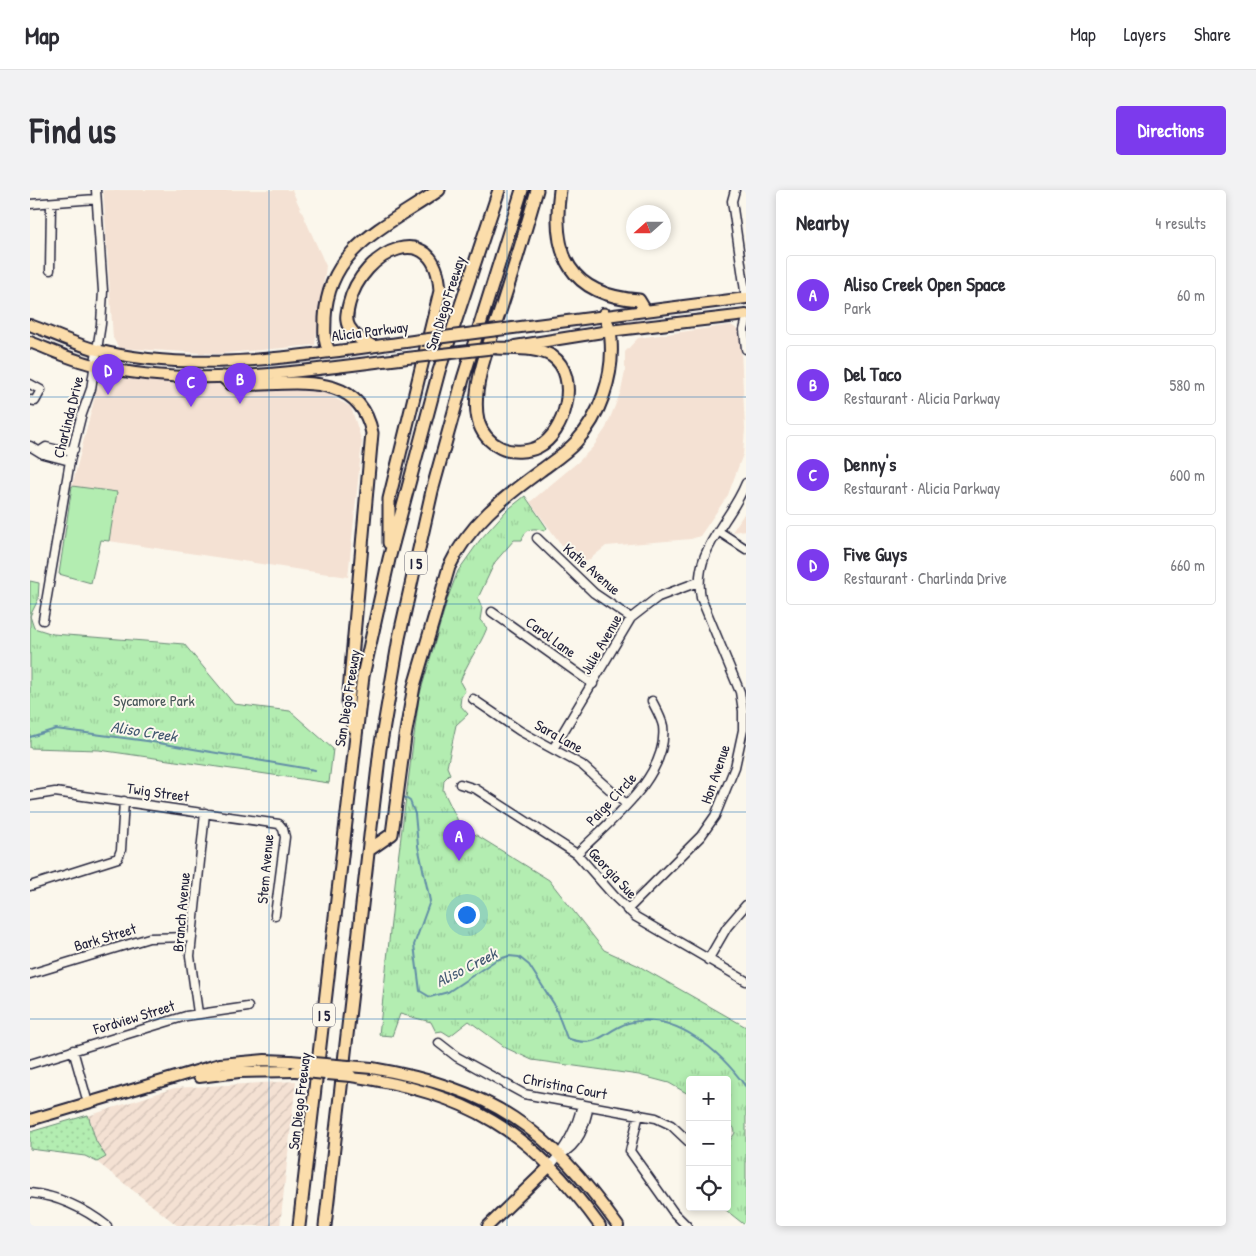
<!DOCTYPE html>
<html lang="en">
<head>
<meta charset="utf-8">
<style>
  :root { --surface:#fff; --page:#f2f2f3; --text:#2b2b33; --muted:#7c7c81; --line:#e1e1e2; --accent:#7c3aed }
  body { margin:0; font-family:"Patrick Hand",sans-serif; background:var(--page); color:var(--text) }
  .controls { position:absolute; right:15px; bottom:15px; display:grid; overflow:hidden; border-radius:5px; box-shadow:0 2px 8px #0003 }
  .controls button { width:45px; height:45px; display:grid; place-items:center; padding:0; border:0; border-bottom:1px solid var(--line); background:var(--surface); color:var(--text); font:25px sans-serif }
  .compass { position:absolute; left:596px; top:15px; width:45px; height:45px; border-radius:50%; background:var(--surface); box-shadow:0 2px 8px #0003; rotate:249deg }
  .you { position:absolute; left:436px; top:724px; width:18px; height:18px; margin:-12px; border:4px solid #fff; border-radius:50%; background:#1a73e8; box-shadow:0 0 0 8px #1a73e833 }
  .badge { display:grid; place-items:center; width:32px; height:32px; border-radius:50%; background:var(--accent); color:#fff; font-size:16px; font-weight:700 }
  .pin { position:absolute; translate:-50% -41px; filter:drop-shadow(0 1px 2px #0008) }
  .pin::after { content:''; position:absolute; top:26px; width:18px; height:15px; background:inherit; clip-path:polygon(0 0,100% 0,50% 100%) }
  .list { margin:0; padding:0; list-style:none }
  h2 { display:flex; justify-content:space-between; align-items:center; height:65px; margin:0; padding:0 20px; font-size:21px }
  h2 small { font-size:16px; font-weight:400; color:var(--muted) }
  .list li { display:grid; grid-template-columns:32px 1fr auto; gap:15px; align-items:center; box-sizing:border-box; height:80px; margin:0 10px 10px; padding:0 10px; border:1px solid var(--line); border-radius:5px }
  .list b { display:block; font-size:19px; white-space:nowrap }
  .list p { margin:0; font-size:16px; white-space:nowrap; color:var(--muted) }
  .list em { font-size:16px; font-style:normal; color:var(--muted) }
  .icon { flex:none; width:28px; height:28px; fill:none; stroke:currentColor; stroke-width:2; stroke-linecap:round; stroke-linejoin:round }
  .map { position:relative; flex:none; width:716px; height:1036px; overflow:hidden; border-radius:5px }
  header { display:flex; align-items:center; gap:30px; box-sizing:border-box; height:70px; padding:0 25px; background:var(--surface); border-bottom:1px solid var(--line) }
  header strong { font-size:24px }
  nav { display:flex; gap:28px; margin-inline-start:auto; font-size:18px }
  .intro { display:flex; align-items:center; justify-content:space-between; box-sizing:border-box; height:120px; padding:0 30px }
  h1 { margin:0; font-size:35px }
  .button { padding:12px 22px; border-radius:5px; background:var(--accent); color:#fff; font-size:18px; font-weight:700 }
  main { display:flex; gap:30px; padding:0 30px }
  aside { flex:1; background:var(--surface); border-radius:5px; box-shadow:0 2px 8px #0003 }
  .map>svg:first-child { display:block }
</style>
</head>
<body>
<header>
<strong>Map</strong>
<nav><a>Map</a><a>Layers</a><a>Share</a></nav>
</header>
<div class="intro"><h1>Find us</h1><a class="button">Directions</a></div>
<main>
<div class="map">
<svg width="716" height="1036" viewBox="0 0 716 1036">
  <defs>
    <pattern id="industrial-furrows" width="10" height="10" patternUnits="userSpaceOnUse" patternTransform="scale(1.25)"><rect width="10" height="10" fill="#f4e1d3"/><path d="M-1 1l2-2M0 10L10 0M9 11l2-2" fill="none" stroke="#d1c1b6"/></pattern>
    <pattern id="grass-tufts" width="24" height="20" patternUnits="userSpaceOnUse" patternTransform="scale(1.25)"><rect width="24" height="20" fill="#b3edb1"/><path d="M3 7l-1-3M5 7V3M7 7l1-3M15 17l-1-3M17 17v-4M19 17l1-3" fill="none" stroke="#9acb99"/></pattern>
    <pattern id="garden-dots" width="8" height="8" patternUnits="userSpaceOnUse" patternTransform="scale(1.25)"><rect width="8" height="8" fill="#b3edb1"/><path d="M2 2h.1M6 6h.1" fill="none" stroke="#9acb99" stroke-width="1.8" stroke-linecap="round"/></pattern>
  </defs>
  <rect width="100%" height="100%" fill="#fbf7ec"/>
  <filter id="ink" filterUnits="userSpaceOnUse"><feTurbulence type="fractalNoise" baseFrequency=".02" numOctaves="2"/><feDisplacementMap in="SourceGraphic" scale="10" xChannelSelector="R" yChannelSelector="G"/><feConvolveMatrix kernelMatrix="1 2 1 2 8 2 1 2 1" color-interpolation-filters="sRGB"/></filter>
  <g filter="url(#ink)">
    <path fill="#f4e1d3" d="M73 0H262L296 76 285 155 187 164 89 158 83 148Z
      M701 135 710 141 715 239 713 264 698 305 670 346 661 349 576 356 560 369 552 373 544 372 500 312 548 272 563 257 576 238 591 201 595 182V162L608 148Z
      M70 187 290 200 321 217 332 252 318 387 79 351 86 302 42 296Z
      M716 321V340L702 342Z"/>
    <path fill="url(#industrial-furrows)" d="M266 891 250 1036H148L67 972 75 967 66 951 58 926 144 898Z"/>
    <path fill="url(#grass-tufts)" stroke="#6a8876" d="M495 306 517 338 514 341C504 337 495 338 492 350H484L465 372 448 408 452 418 450 430 457 438C449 458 437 472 430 492L435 501 431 507 430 515 438 524 426 535 417 577 420 584 414 590 413 600 430 635 519 690 574 760 607 775 716 837V1036L692 1017H697V955L705 943 704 938 697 930V890H660V905L639 893 609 885 502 870 476 858 439 831 420 846 412 841 406 842 401 832 370 824 362 846 349 845 366 685 389 507 418 407 428 381 450 350 476 321Z
      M0 391 9 393 8 410 0 426 4 438 23 444 154 454 204 514 260 521 303 559 299 593 69 560 0 558Z"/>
    <path fill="url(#garden-dots)" stroke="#6a8876" d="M58 925 66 951 76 967 67 972 55 966 0 959V942Z"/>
    <path fill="#b3edb1" stroke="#6a8876" d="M42 296 87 302 79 351 71 350 61 393 29 384Z"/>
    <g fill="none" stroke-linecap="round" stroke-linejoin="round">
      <path stroke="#628ea6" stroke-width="2" d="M0 547 26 539 117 551 285 580
        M371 605 380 611 385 624 388 656 400 711 384 755 390 801 400 807 418 802 466 770 479 766 489 767 499 775 524 814 537 848C569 860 573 841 598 833 645 820 691 862 716 897"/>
      <defs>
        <path id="minor" d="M705 0 702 11 716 108
          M0 14 66 9
          M20 80 21 13
          M716 132 714 140 716 159
          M0 194 11 200 5 211 0 210
          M0 256 13 264 40 271
          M10 261 16 257 33 261 44 259
          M688 341 716 359
          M507 348 564 403 601 428
          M462 422 563 494
          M13 430 40 271 51 227 61 199 71 134 73 101 66 0
          M443 509 490 541 552 575 596 614
          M523 559 601 428 628 407 668 392
          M430 594 446 599 547 664 584 706 606 727 716 791
          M0 606 25 602 249 634 253 639 255 647 245 725
          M547 664C579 631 639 587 633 536 631 527 626 519 622 511
          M0 696 88 668 91 660 94 611
          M597 720 671 646 685 626 705 577 713 540V521L710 502 671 408C662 359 699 335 716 293
          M678 770 697 737 716 715
          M0 784 119 748 161 747
          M168 823 160 766 175 623
          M409 853 427 867 494 904 626 928 641 935 660 953
          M43 860 58 913
          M0 874 156 826 218 817
          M609 924 600 961 644 1023 657 1036
          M530 965C550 954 554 937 559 916
          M520 976C536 958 547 938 552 914
          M0 1003C29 1006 54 1018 77 1036"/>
        <path id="major" d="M0 135C22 143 45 154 67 160 173 186 285 163 391 150
          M483 138 716 108
          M0 152C21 160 42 170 64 175 167 201 283 179 386 167
          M485 156 579 141 716 125
          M342 878C463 899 517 937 588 1036
          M321 886C437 903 501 940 570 1036
          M169 887 209 882 266 881
          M0 930 190 874 235 870 260 871
          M458 1036 520 976"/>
        <path id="highway" d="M530 0C521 64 539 105 609 110L615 120
          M342 156C333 151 324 146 319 137 315 130 317 122 319 114 332 60 406 26 410 101L359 309V353
          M466 158C483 159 507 157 522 166 551 186 535 244 508 257 498 262 481 263 471 258 459 252 451 242 448 230 440 195 463 145 473 112 485 75 496 38 507 0
          M299 161C293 150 295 140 295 128 298 57 358 36 409 0
          M193 187 201 194C252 198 328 174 342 243L318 513 323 537
          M339 660 362 644 375 547 384 496 419 377C439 334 473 308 510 281 522 272 536 263 546 252 570 226 584 186 581 150 581 142 577 132 574 124
          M269 1036 333 486 359 369 409 181 469 0
          M295 1036 350 559 369 448 402 301 433 189 492 0"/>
      </defs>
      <use href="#minor" stroke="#22223b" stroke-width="11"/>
      <use href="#major" stroke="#22223b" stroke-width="14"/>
      <use href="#highway" stroke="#22223b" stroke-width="15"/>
      <use href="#minor" stroke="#fbf7ec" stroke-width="8"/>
      <use href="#major" stroke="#fbddab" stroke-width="10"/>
      <use href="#highway" stroke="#fbddab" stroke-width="11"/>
      <defs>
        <path id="major-bridge" d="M391 150 483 138
          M386 167 466 158
          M260 871 342 878
          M266 881 295 884
          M297 884 321 886"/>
      </defs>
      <use href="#major-bridge" stroke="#22223b" stroke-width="14" stroke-linecap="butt"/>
      <use href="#major-bridge" stroke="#fbddab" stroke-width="10"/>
    </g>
  </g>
  <path fill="none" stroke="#1f6fb2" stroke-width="1" stroke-opacity="0.55" d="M239 0V1036M477 0V1036M0 207H716M0 414H716M0 622H716M0 829H716"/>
  <g text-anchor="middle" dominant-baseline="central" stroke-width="4" stroke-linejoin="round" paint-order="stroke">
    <g fill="#fbf7ec" stroke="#636270" stroke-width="1">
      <rect x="375" y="361.5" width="22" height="23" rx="4"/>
      <rect x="283" y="813.5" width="22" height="23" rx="4"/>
    </g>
    <g font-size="14" font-weight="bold" fill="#22223b">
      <text x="386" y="373">I 5</text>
      <text x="294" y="825">I 5</text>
    </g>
    <g font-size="15" fill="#22223b" stroke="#fbf7ec">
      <text transform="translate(415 113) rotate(-72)">San Diego Freeway</text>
      <text transform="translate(340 141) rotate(-7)">Alicia Parkway</text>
      <text transform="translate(38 227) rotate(-76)">Charlinda Drive</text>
      <text transform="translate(562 379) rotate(41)">Katie Avenue</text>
      <text transform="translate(521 447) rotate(36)">Carol Lane</text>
      <text transform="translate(571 454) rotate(-60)">Julie Avenue</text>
      <text transform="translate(317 508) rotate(-81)">San Diego Freeway</text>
      <text transform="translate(529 546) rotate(29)">Sara Lane</text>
      <text transform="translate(685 584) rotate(-71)">Hon Avenue</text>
      <text transform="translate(128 602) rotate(8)">Twig Street</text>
      <text transform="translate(581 609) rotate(-47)">Paige Circle</text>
      <text transform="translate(235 679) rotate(-85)">Stem Avenue</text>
      <text transform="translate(583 683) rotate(47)">Georgia Sue</text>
      <text transform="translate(151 722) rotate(-85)">Branch Avenue</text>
      <text transform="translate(75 747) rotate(-17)">Bark Street</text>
      <text transform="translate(104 827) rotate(-17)">Fordview Street</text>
      <text transform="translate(535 896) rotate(11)">Christina Court</text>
      <text transform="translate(269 911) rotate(-83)">San Diego Freeway</text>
    </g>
    <g font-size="15" fill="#465558" stroke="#fbf7ec">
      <text x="124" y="510">Sycamore Park</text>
    </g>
    <g font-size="16" font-style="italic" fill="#425871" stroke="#fbf7ec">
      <text transform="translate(114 541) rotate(9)">Aliso Creek</text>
      <text transform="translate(436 777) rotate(-27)">Aliso Creek</text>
    </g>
  </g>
</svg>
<div class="controls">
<button>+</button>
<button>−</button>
<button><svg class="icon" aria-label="locate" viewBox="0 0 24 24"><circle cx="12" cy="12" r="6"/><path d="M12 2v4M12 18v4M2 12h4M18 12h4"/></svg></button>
</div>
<svg class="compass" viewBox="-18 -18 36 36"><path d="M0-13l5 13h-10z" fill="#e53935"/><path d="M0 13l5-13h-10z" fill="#7c7c81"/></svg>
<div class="you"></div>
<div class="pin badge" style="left:429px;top:671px">A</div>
<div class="pin badge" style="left:210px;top:214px">B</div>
<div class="pin badge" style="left:161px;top:217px">C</div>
<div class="pin badge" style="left:78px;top:205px">D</div>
</div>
<aside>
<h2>Nearby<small>4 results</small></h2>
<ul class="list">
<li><span class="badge">A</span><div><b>Aliso Creek Open Space</b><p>Park</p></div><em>60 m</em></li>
<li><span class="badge">B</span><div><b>Del Taco</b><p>Restaurant · Alicia Parkway</p></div><em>580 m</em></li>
<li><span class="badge">C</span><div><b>Denny's</b><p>Restaurant · Alicia Parkway</p></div><em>600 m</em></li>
<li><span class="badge">D</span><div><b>Five Guys</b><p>Restaurant · Charlinda Drive</p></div><em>660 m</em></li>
</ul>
</aside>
</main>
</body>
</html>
